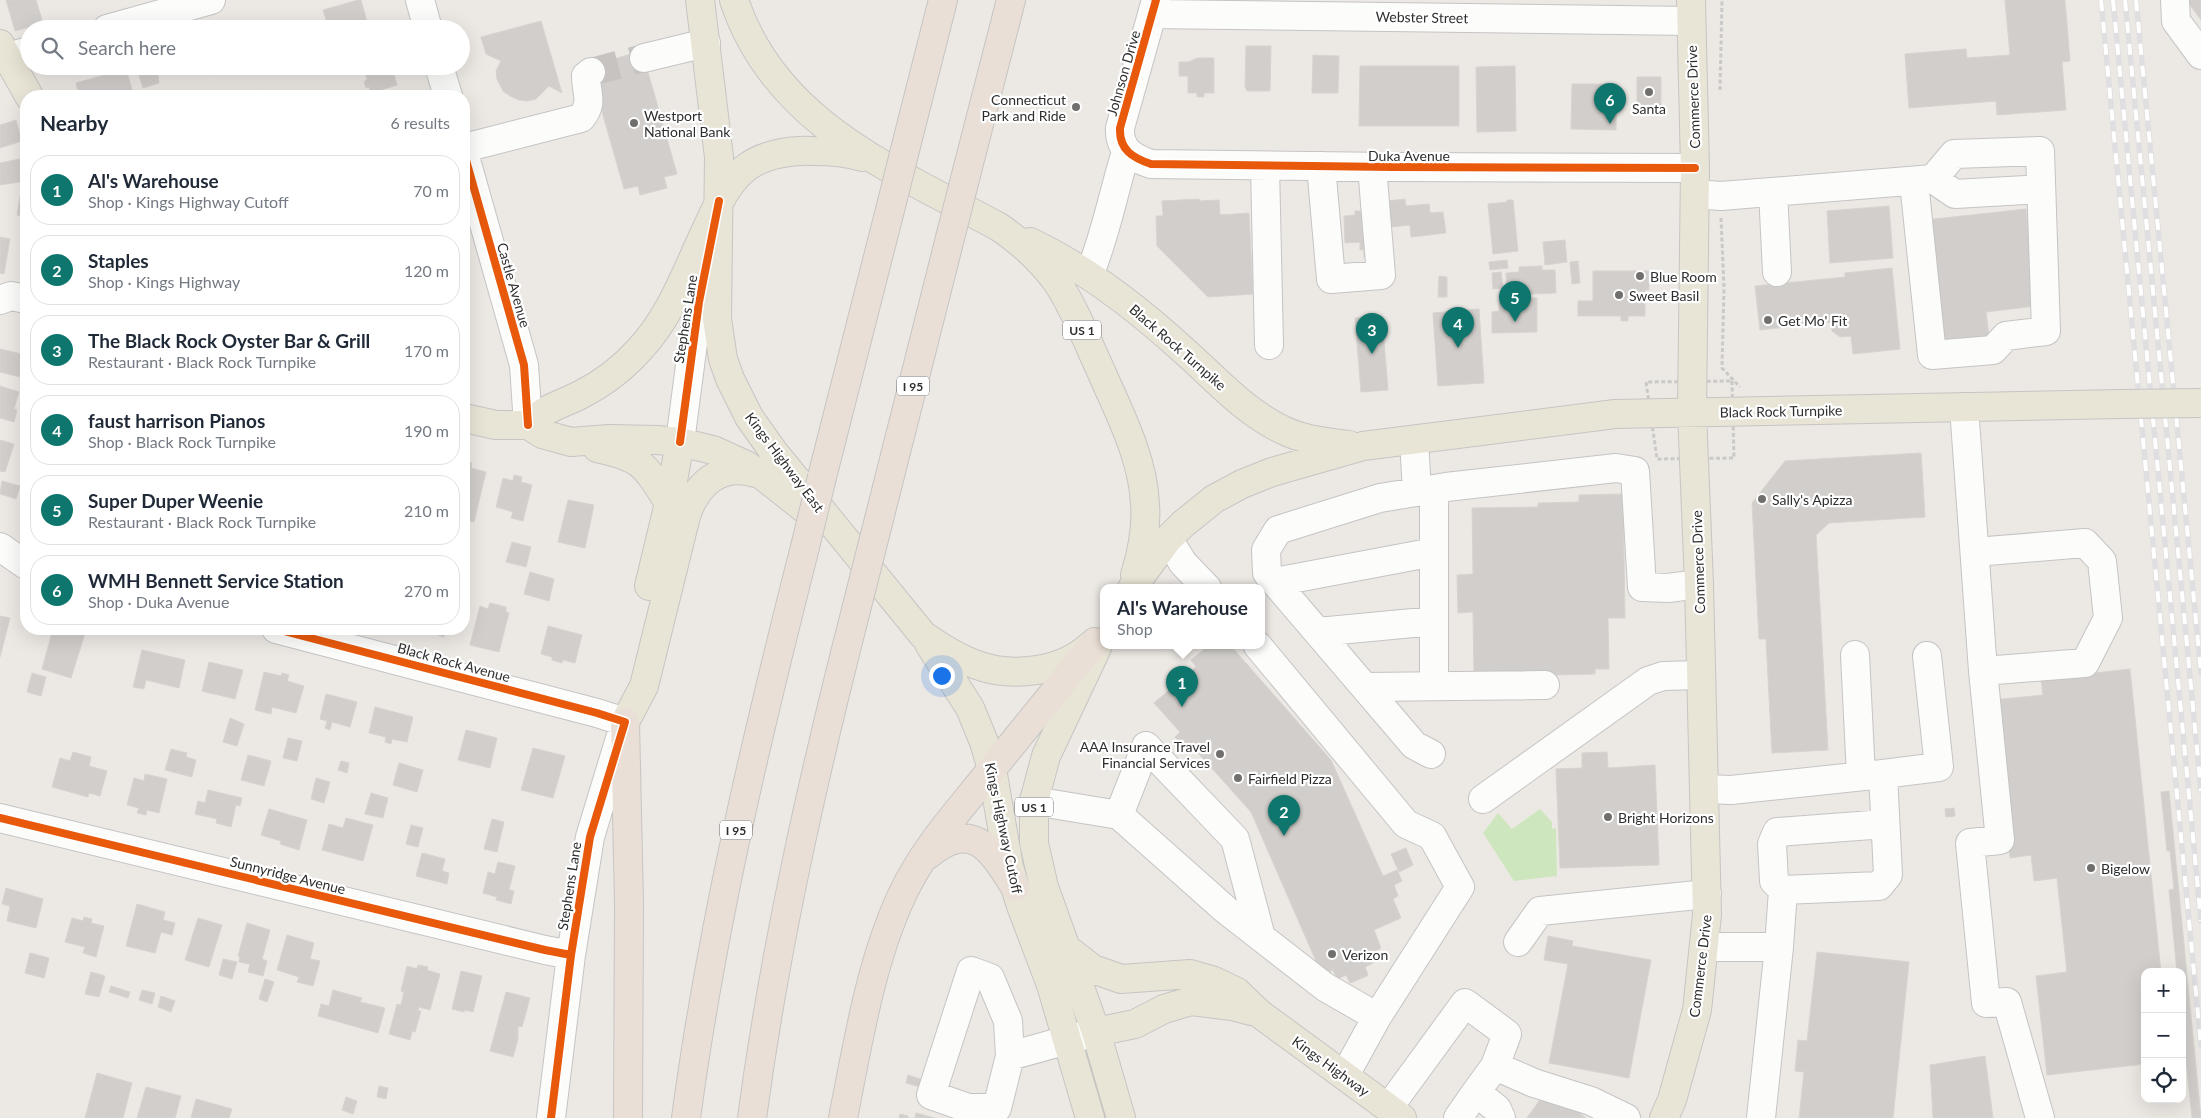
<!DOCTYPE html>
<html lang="en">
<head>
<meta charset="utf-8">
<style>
  :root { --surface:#fff; --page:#f2f2f3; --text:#1f2937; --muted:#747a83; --line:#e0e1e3; --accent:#0f766e }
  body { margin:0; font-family:Lato,sans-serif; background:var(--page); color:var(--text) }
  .controls { position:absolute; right:15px; bottom:15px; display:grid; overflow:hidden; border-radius:10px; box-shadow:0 5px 20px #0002 }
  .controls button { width:45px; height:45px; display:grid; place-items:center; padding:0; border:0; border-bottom:1px solid var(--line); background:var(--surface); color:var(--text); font:25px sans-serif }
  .you { position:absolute; left:941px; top:675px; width:18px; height:18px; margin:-12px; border:4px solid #fff; border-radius:50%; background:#1a73e8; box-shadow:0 0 0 8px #1a73e833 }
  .badge { display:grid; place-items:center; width:32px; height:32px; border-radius:50%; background:var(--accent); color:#fff; font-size:16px; font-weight:700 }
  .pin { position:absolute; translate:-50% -41px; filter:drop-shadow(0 1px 2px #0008) }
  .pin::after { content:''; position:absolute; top:26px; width:18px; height:15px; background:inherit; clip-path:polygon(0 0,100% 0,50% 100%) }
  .popup { position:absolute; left:1100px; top:584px; width:165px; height:65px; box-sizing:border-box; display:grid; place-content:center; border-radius:10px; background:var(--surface); filter:drop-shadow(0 1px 4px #0005); font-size:16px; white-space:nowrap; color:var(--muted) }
  .popup b { font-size:19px; color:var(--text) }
  .popup::after { content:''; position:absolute; left:50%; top:100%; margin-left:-10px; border:10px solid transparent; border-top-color:var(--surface) }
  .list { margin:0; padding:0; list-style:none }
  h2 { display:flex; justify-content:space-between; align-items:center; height:65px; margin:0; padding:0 20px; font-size:21px }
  h2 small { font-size:16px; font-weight:400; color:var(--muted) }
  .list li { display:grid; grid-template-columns:32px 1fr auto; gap:15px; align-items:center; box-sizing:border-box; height:70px; margin:0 10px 10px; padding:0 10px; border:1px solid var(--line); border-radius:20px }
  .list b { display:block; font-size:19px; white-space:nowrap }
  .list p { margin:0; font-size:16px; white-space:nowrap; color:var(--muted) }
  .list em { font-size:16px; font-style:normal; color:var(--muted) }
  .icon { flex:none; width:28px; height:28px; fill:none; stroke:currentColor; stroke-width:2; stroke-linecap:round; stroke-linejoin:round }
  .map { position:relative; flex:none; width:2201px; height:1118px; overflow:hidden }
  .search { position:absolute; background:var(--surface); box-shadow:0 5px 20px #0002; left:20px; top:20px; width:450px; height:55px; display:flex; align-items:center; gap:12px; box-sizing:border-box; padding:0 18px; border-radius:28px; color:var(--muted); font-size:19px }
  .panel { position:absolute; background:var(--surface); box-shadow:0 5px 20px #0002; left:20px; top:90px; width:450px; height:545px; border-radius:20px }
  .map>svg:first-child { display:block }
</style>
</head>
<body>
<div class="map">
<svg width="2201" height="1118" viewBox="0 0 2201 1118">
  <rect width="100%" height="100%" fill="#ece8e4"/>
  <path fill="#cee6be" d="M1540 809 1552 822V829L1556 828 1557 876 1514 881 1483 833 1498 813 1512 829Z"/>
  <path fill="#d1cecb" stroke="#d7d4d0" d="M6 0H36L43 23 15 31Z
    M358 0H361L369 29H329L323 10Z
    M2005 0H2065L2070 61 2062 62 2066 110 1997 115 1996 101 1909 108 1905 54 1966 49 1967 58 2010 55Z
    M2186 0H2201V20Z
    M290 20 293 29H261V28Z
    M541 21 562 93 549 86 536 99 527 101 519 100 510 96 503 91 497 79 496 71 501 61 486 54 481 37Z
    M1246 46H1271L1270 91H1247L1245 86Z
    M642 51 677 174 664 177 667 188 640 195 638 186 624 189 589 66Z
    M1313 55 1339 56 1338 93H1312Z
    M1198 58H1214V93H1204V97H1197V93H1188V76H1179V62H1188Z
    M136 66H157L159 83 143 88Z
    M211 66H228L230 71 214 75Z
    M363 66H396L397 73 394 74 397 85 371 93 369 87 366 88 364 82 367 79Z
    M1360 66H1459V126H1359Z
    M1515 66 1516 131 1477 132 1476 67Z
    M126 69 134 96H79L76 83Z
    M1637 77H1661V106H1637Z
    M1572 84H1617L1616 130 1571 129Z
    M262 90 263 96H242V95Z
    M369 91 370 96H348Z
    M16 120 22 141 0 148V125Z
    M20 159 26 160V181L0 185V163Z
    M20 196 26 197V217L17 215Z
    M1199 199 1200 201 1219 200 1220 215 1249 213 1253 294 1208 297 1157 246 1156 216H1163L1162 201Z
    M1405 199 1406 206 1429 204 1430 213 1443 212 1446 233 1411 237 1410 225 1390 227 1387 201Z
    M1507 200H1513L1518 251 1493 254 1488 204 1507 202Z
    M1889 206 1893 258 1830 263 1827 211Z
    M2026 209 2036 306 1986 312 1989 337 1938 343 1925 220Z
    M1355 211H1363L1375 257H1364V250H1360V242L1345 243 1344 216 1355 215Z
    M0 237 10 239 4 274 0 273Z
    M1565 240 1567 262 1545 265 1543 242Z
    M1507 260 1508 268 1490 270 1489 262Z
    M1578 261 1580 283 1572 284 1570 262Z
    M1542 266V270H1555L1556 293 1507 295 1506 273 1519 272V267Z
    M1892 268 1900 349 1853 354 1851 336 1840 337 1832 331 1831 322 1760 330 1755 286 1845 277V273Z
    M1593 271H1649V290H1645V316H1628V321H1621V316H1578V301H1593Z
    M1501 272 1503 288 1493 289 1492 273Z
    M1439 276 1447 277V297H1438Z
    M1506 298H1537V332L1492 333V312L1499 311V302H1507Z
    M1479 309 1484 383 1438 386 1433 313Z
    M1382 316 1388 390 1361 392 1355 318Z
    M0 349 26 355V369L23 368 20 377 0 372Z
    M0 386 19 392 14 409 17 410 14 422 0 418Z
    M0 440 14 444 5 472 0 471Z
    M1921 453 1925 517 1829 523 1816 535 1828 750 1772 753 1766 639H1759L1752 503 1785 461Z
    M464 461 472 463 471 468 486 472 474 522 464 519Z
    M514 475 522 477 521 482 532 485 523 521 511 518 513 512 496 507 503 478 513 481Z
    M2 481 20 486 16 499 0 494Z
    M1623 494 1625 618H1608L1609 669H1595V674L1474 677 1473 612 1458 613 1457 575 1473 574 1472 508 1538 507V503L1579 502V495Z
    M568 500 594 505 585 548 558 542Z
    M512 542 531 547 526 567 506 562Z
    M530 572 554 579 549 601 524 594Z
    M490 603 506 607V612L509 613 499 652 470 645 480 606 488 609Z
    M0 616 10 618 0 657Z
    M548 626 582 635 575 663 563 660 562 663 552 660V657L541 654Z
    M53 629 86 630 71 678 42 669Z
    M419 629H446L444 637Z
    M1208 646H1231L1331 760 1383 876 1397 870 1402 881 1394 885 1398 896 1393 899 1401 918 1374 930 1381 948 1370 954 1373 963 1365 967 1368 975 1367 976 1350 983 1346 975 1337 979 1333 970 1322 975 1251 812 1191 745 1186 749 1175 737 1180 732 1154 703 1196 667 1191 660Z
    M142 650 185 660 179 688 146 680 144 689 133 687Z
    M209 662 243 670 235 699 202 691Z
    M2130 669 2161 972H2145V1064L2047 1075 2036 976 2067 972 2057 878 2034 881 2031 855 2010 858 1993 700 2043 695 2041 679Z
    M264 672 281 676 282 673 289 675 287 681 304 686 296 713 272 707 271 714 255 710Z
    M32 673 46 677 41 696 27 692Z
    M326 694 357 702 350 727 332 722 330 730 325 728 327 721 320 719Z
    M375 707 413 717 407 742 392 739 391 744 385 742 386 737 369 733Z
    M230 718 244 724 237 746 223 742Z
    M466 730 497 738 490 768 458 760Z
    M288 738 302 741 297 761 283 758Z
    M533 748 565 756 553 798 521 790Z
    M171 749 187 753 186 757 196 760 192 777 165 770Z
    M73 752 91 757 89 766 107 771 100 796 89 793 88 797 52 787 60 758 70 761Z
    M1607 752 1608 768 1655 765 1659 865 1560 868 1556 769 1582 768V753Z
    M248 755 271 761 264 786 241 780Z
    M341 761 349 763 347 773 338 770Z
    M399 763 423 770 417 792 393 785Z
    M145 774 167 779 159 813 147 810 146 815 137 813 139 808 127 805 134 778 144 781Z
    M316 778 330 782 324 803 311 799Z
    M208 790 242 798 240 806 236 805 231 827 216 823 217 819 195 814 198 801 205 803Z
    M2169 791 2201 1118H2192L2182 1022V972H2177L2169 890 2174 889 2170 851H2167L2161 792Z
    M371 793 388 798 383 818 365 814Z
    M1954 808 1955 816 1946 817 1945 809Z
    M269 809 307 820 299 850 280 844 281 841 261 835Z
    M346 818 373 825 363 861 322 850 329 824 343 828Z
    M492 819 504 822 497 852 484 849Z
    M411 825 423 828 418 847 406 844Z
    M1406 848 1413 865 1399 872 1391 854Z
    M422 853 445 859 442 871 449 873 447 884 416 876Z
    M498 862 515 866 509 890 514 891 511 904 496 900 497 897 483 893 488 872 495 874Z
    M6 888 43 899 36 928 7 921 10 906 2 904Z
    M137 904 165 912 163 920 175 923 172 935 161 932 155 953 126 946Z
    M84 917 92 919 91 923 104 926 96 957 83 953 85 947 65 942 72 918 83 921Z
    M198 918 222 925 209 967 185 960Z
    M247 923 270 930 262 959 267 961 263 976 248 972 250 964 239 962 240 957 238 956Z
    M287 935 314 943 310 959 320 961 313 986 297 982 299 977 277 970Z
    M1548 936 1573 941 1572 946 1651 960 1629 1078 1549 1063 1568 964 1544 960Z
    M1817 952 1909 962 1893 1118H1799L1804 1072 1795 1071 1798 1040 1807 1041Z
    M30 953 49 958 44 978 25 973Z
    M223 959 237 962 232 979 219 975Z
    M418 965 428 967 427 970 440 974 430 1010 419 1007 418 1011H421L415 1032 412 1031 410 1040 389 1034 397 1004 401 1005 404 992 401 991 407 966 417 969Z
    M461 971 482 976 473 1012 465 1010 464 1012 452 1009Z
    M91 972 105 976 99 997 85 994Z
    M265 979 274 982 267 1002 259 999Z
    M111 986 130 992 128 998 109 992Z
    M142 990 155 993 152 1004 139 1000Z
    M333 990 362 998 360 1002 385 1008 378 1033 318 1016 321 1004 329 1006Z
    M506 992 530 998 522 1027 518 1026V1039L513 1057 490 1051Z
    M161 996 175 1001 171 1012 158 1007Z
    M1985 1056 1993 1118H1933L1930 1065Z
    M2145 1066V1087L2143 1088 2141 1067Z
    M97 1073 132 1083 123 1118H85Z
    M908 1075 926 1081 924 1088 906 1083Z
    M379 1086 388 1088 386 1099 377 1097Z
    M146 1087 181 1096 175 1118H137Z
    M1544 1094 1557 1096 1586 1118H1527Z
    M346 1097 357 1101 353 1114 342 1110Z
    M196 1099 232 1109 229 1118H191Z
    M916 1113 935 1118H915Z
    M900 1114 908 1116V1118H899Z"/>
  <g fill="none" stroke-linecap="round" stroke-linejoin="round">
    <path stroke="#c6c3c0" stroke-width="28" stroke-dasharray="28 14" stroke-linecap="butt" d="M591 72 644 58"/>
    <defs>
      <path id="minor" d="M420 0 428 29
        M1156 0 1120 128C1119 150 1133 158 1151 164L1392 167 1695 168
        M2175 0 2176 21 2201 55
        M1152 14 1691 21
        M107 29 211 0
        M7 57 29 51
        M644 58 706 43
        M439 66 448 96
        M464 148 581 118C594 103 586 93 586 76L591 72
        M464 153 524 365 528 425
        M1265 166 1269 345
        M1321 166 1331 279 1381 275 1372 167
        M1933 179 1955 194 2041 189
        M1773 192 1777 272
        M1695 194 1721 196 1933 179 1954 154 2040 151 2046 331 2006 336 1993 350 1932 355 1914 182
        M1089 275C1106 235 1113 193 1126 152
        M0 300 11 296 26 299
        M1964 407 1983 671 2000 840 1970 843 1986 1003 2007 1002 2040 1118
        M1414 440 1417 492
        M680 442 694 335 711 244
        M1168 539 1183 563 1207 588
        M0 547 26 565
        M1975 552 2085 543 2102 561 2108 618 2085 663 1983 671
        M1275 582 1434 552
        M276 629 597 713 625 722 590 837 571 955 551 1118
        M1318 632 1434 621
        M1855 655 1861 776
        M1434 686V489
        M1365 687 1545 685
        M1431 754 1414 745 1267 573 1266 550 1278 530 1380 498 1446 487 1616 468 1635 471 1642 587 1668 588 1699 584
        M1883 774 1939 767 1927 656
        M1704 789 1731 790 1883 774 1888 875 1879 886 1783 890 1774 881 1772 844 1777 832 1885 824
        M1483 799 1648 681 1663 676 1701 675
        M1034 801 1119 815 1226 910 1325 987 1377 1017 1460 887 1432 836 1406 824 1258 646
        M1119 815 1146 746 1235 839 1261 937
        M0 818 545 950 571 955
        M1518 942 1540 911 1707 894
        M1704 947H1779L1761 1118
        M1779 947 1783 890
        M1010 1056 997 1108H968L931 1095 971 971 990 978 1008 1021 1010 1056 1096 1032
        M1495 1066 1534 1083 1591 1101 1626 1118
        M1345 1075 1377 1017
        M1389 1107 1465 1003 1507 1034 1495 1066 1476 1092
        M1458 1118 1476 1092 1497 1109 1501 1118"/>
      <path id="major" d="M700 0 719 157 717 319 723 359 730 379 749 417 773 451 923 635C940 647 957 658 977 665 1012 678 1062 672 1090 646
        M734 0C775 124 894 170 999 227 1021 242 1041 260 1057 282 1075 309 1087 341 1101 371 1119 413 1143 457 1145 504 1147 529 1142 552 1135 575
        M0 44 29 96
        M1030 242C1087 269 1136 307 1182 349 1214 377 1244 412 1283 430 1303 440 1326 442 1349 445
        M464 418 496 425H528L542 434 571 442 609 439 657 440 680 442 713 450 746 465 763 476 806 510
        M528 425C546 407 558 406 580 395 602 384 623 368 640 349 671 316 687 270 706 230 716 208 727 182 747 167 765 154 791 150 813 151 829 151 846 152 862 157
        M597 448C643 458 644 464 669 503
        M649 586 669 503 680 442
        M1132 588 1168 539 1183 524 1214 499 1242 484 1272 472 1363 446 1615 414 2120 404
        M929 644 970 708 984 742 992 769 1009 867 1021 906 1051 985 1090 1118
        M1097 648 1046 756 1034 801V843L1044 887 1096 1032 1121 1118
        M625 722 644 686 686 516C696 485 720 462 755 473
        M1066 948 1093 969 1121 979 1190 974 1214 981 1237 992 1260 1014 1402 1118
        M1096 1032 1135 1024 1164 1009 1191 1001 1232 1006 1251 1011
        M1664 1118 1672 1100 1697 1010 1707 915 1699 584 1692 412 1695 168 1691 0"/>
      <path id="highway" d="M907 142 943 0
        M967 171 1011 0
        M822 477 891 206
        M875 535 950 238
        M625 722 629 903 628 1118
        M928 855C973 818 991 849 1015 887
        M686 1118C712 924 757 736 805 547
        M752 1118C775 946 813 778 856 610
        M843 1118C858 1043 870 964 902 895 922 852 953 817 983 780 1020 734 1058 688 1095 642"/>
    </defs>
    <use href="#minor" stroke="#c5c4c5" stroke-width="30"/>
    <use href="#major" stroke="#c6c5c4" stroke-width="30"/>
    <use href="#highway" stroke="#c6c5c4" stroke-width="30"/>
    <path stroke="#c9c9c8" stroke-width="3" stroke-dasharray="4 2.5" stroke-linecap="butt" d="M1720 90 1722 0
      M1721 218 1724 288 1722 368 1740 387
      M1732 381 1734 458 1657 459 1646 382Z"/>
    <use href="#minor" stroke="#fcfcfb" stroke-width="28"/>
    <use href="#major" stroke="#e8e4d6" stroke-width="28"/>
    <use href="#highway" stroke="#eadfd6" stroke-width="28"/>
    <defs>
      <path id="rail" d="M2101 0 2201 1046
        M2113 0 2201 921
        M2125 0 2201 791
        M2136 0 2201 673"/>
    </defs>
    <use href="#rail" stroke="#dfdfe1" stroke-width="5.5"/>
    <use href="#rail" stroke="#fff" stroke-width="4" stroke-dasharray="11" stroke-linecap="butt"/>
    <defs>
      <path id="major-bridge" d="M2120 404 2201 403"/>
      <path id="highway-bridge" d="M891 206 907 142
        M950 238 967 171
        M805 547 822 477
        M856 610 875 535"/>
    </defs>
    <use href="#major-bridge" stroke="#c6c5c4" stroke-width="30" stroke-linecap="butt"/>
    <use href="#highway-bridge" stroke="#c6c5c4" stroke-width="30" stroke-linecap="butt"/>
    <use href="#major-bridge" stroke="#e8e4d6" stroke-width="28"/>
    <use href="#highway-bridge" stroke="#eadfd6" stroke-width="28"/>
    <defs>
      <path id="cycleway" d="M1156 0 1120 128C1119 150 1133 158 1151 164L1392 167 1695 168
        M464 153 524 365 528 425
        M680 442 699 302 719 201
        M276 629 597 713 625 722 590 837 571 955 551 1118
        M0 818 545 950 571 955"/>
    </defs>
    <use href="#cycleway" stroke="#fff" stroke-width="11"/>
    <use href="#cycleway" stroke="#e8590c" stroke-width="8"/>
  </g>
  <g fill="#706f6e" stroke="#fff" stroke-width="2">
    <circle cx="1649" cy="92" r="5"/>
    <circle cx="1076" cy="107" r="5"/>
    <circle cx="634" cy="123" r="5"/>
    <circle cx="1640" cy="276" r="5"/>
    <circle cx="1619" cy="295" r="5"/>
    <circle cx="1768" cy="320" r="5"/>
    <circle cx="1762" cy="499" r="5"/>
    <circle cx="1220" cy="754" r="5"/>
    <circle cx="1238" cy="778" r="5"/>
    <circle cx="1608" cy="817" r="5"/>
    <circle cx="2091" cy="868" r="5"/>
    <circle cx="1332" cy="954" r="5"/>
  </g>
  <g text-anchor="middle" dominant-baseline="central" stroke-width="4.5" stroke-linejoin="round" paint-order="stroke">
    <g fill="#fff" stroke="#6d6d6d" stroke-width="1">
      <rect x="1063" y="320.5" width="38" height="19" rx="4"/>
      <rect x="897" y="376.5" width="32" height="19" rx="4"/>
      <rect x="1015" y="797.5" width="38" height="19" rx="4"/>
      <rect x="720" y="820.5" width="32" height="19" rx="4"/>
    </g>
    <g font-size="12" font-weight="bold" fill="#2e2e2e">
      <text x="1082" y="330">US 1</text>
      <text x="913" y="386">I 95</text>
      <text x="1034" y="807">US 1</text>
      <text x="736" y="830">I 95</text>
    </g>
    <g font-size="14" fill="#2e2e2e" stroke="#fff">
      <text transform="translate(1422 17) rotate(1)">Webster Street</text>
      <text transform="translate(1123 73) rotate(-74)">Johnson Drive</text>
      <text transform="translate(1693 97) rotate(-92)">Commerce Drive</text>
      <text x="1409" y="155">Duka Avenue</text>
      <text transform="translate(514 285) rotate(74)">Castle Avenue</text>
      <text transform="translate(685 319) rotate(-81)">Stephens Lane</text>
      <text transform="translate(1178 347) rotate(41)">Black Rock Turnpike</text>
      <text transform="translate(1781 411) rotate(-1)">Black Rock Turnpike</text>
      <text transform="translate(785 462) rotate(53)">Kings Highway East</text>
      <text transform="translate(1698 562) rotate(-92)">Commerce Drive</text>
      <text transform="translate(454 662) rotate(15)">Black Rock Avenue</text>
      <text transform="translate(1004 828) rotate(78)">Kings Highway Cutoff</text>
      <text transform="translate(288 875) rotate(14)">Sunnyridge Avenue</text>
      <text transform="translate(569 886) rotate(-81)">Stephens Lane</text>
      <text transform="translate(1700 966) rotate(-83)">Commerce Drive</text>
      <text transform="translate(1331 1066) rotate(36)">Kings Highway</text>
    </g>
    <g font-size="14" fill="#2e2e2e" stroke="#fff" text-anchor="start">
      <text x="1066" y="99" text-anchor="end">Connecticut<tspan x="1066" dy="16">Park and Ride</tspan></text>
      <text x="1649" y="108" text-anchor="middle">Santa</text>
      <text x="644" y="115">Westport<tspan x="644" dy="16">National Bank</tspan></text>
      <text x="1650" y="276">Blue Room</text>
      <text x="1629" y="295">Sweet Basil</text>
      <text x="1778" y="320">Get Mo' Fit</text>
      <text x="1772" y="499">Sally's Apizza</text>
      <text x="1210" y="746" text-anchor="end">AAA Insurance Travel<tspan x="1210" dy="16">Financial Services</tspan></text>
      <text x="1248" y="778">Fairfield Pizza</text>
      <text x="1618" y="817">Bright Horizons</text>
      <text x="2101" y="868">Bigelow</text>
      <text x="1342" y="954">Verizon</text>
    </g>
  </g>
</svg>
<div class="controls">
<button>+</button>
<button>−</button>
<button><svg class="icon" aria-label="locate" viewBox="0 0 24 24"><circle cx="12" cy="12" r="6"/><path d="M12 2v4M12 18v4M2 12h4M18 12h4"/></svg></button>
</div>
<div class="you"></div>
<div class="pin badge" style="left:1182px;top:707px">1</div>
<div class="popup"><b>Al's Warehouse</b>Shop</div>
<div class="pin badge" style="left:1284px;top:836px">2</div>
<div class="pin badge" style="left:1372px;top:354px">3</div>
<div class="pin badge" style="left:1458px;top:348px">4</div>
<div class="pin badge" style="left:1515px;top:322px">5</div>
<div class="pin badge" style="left:1610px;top:124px">6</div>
<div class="search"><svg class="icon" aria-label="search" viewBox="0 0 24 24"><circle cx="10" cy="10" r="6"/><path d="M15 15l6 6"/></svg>Search here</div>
<section class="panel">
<h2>Nearby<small>6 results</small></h2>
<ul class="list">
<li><span class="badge">1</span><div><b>Al's Warehouse</b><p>Shop · Kings Highway Cutoff</p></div><em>70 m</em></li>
<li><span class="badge">2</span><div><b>Staples</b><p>Shop · Kings Highway</p></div><em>120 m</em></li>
<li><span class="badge">3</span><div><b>The Black Rock Oyster Bar &amp; Grill</b><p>Restaurant · Black Rock Turnpike</p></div><em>170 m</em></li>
<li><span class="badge">4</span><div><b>faust harrison Pianos</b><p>Shop · Black Rock Turnpike</p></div><em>190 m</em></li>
<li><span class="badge">5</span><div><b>Super Duper Weenie</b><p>Restaurant · Black Rock Turnpike</p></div><em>210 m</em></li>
<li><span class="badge">6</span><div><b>WMH Bennett Service Station</b><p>Shop · Duka Avenue</p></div><em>270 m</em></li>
</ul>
</section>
</div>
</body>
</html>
